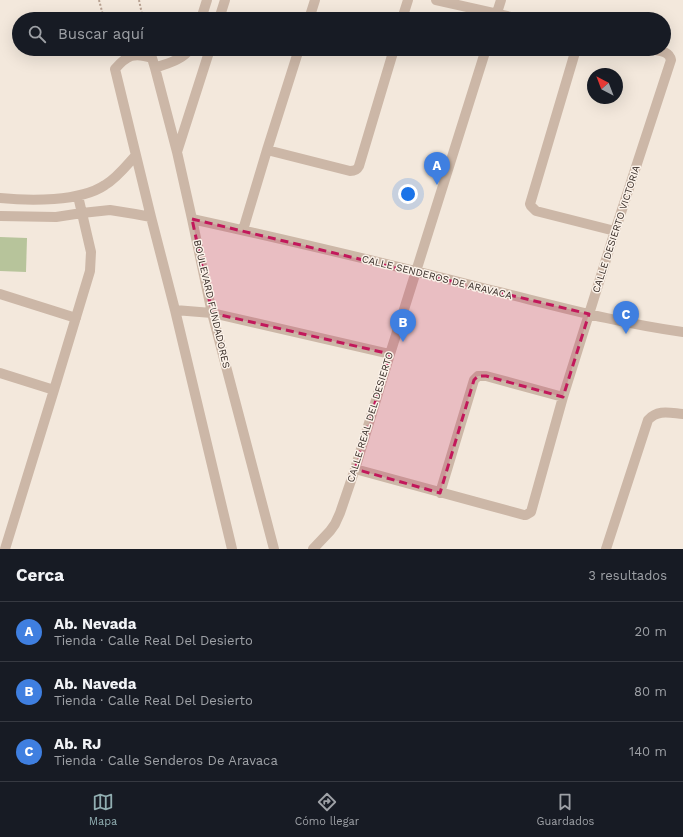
<!DOCTYPE html>
<html lang="es">
<head>
<meta charset="utf-8">
<style>
  :root { --surface:#171b24; --page:#242831; --text:#f1f3f6; --muted:#9ea1a6; --line:#363941; --accent:#91aeb1 }
  body { margin:0; font-family:"Work Sans",sans-serif; background:var(--page); color:var(--text) }
  .compass { position:absolute; left:587px; top:68px; width:36px; height:36px; border-radius:50%; background:var(--surface); box-shadow:0 4px 16px #0002; rotate:318deg }
  .you { position:absolute; left:408px; top:194px; width:14px; height:14px; margin:-10px; border:3px solid #fff; border-radius:50%; background:#1a73e8; box-shadow:0 0 0 6px #1a73e833 }
  .badge { display:grid; place-items:center; width:26px; height:26px; border-radius:50%; background:var(--accent); color:#fff; font-size:13px; font-weight:700 }
  .pin { position:absolute; translate:-50% -33px; filter:drop-shadow(0 1px 2px #0008) }
  .pin::after { content:''; position:absolute; top:21px; width:14px; height:12px; background:inherit; clip-path:polygon(0 0,100% 0,50% 100%) }
  .list { margin:0; padding:0; list-style:none }
  h2 { display:flex; justify-content:space-between; align-items:center; height:52px; margin:0; padding:0 16px; font-size:17px }
  h2 small { font-size:13px; font-weight:400; color:var(--muted) }
  .list li { display:grid; grid-template-columns:26px 1fr auto; gap:12px; align-items:center; box-sizing:border-box; height:60px; padding:0 16px; border-top:1px solid var(--line) }
  .list b { display:block; font-size:15px; white-space:nowrap }
  .list p { margin:0; font-size:13px; white-space:nowrap; color:var(--muted) }
  .list em { font-size:13px; font-style:normal; color:var(--muted) }
  .icon { flex:none; width:22px; height:22px; fill:none; stroke:currentColor; stroke-width:2; stroke-linecap:round; stroke-linejoin:round }
  .map { position:relative; flex:none; width:683px; height:549px; overflow:hidden }
  .search { position:absolute; background:var(--surface); box-shadow:0 4px 16px #0002; left:12px; right:12px; top:12px; height:44px; display:flex; align-items:center; gap:10px; box-sizing:border-box; padding:0 14px; border-radius:22px; color:var(--muted); font-size:15px }
  .sheet { height:232px; background:var(--surface) }
  nav { display:flex; justify-content:space-around; align-items:center; box-sizing:border-box; height:56px; border-top:1px solid var(--line); background:var(--surface); font-size:11px; color:var(--muted) }
  nav a { display:grid; justify-items:center; gap:2px }
  nav .on { color:var(--accent) }
  .map>svg:first-child { display:block }
</style>
</head>
<body>
<div class="map">
<svg width="683" height="549" viewBox="0 0 683 549">
  <rect width="100%" height="100%" fill="#f3e8dc"/>
  <path fill="#b7c49b" d="M0 237 27 238 26 272 0 271Z"/>
  <g fill="none" stroke-linecap="round" stroke-linejoin="round">
    <path stroke="#b8a191" stroke-width="2" stroke-dasharray="2 2" stroke-linecap="butt" d="M99 0 104 19
      M139 0 143 19
      M111 49 112 56"/>
    <path stroke="#ccb7a7" stroke-width="10" d="M436 0 520 19
      M201 19 207 0
      M219 19 225 0
      M309 19 315 0
      M402 19 408 0
      M495 19 501 0
      M576 49 530 204 531 206 536 211 615 231
      M155 68C168 63 182 60 190 49
      M267 150 350 171C355 171 357 170 359 166L394 49
      M177 152 210 49
      M0 198C29 201 80 202 105 185 117 178 126 166 136 155
      M0 216 56 217 82 213 110 210 135 214 151 217
      M192 219C288 240 384 263 479 287 546 303 615 323 683 332
      M243 230 267 150 299 49
      M0 294 76 318
      M175 310 212 313 390 354
      M0 373 54 390 90 271 91 252 78 196
      M355 469 524 515H526L531 512 563 397 615 231 671 60C669 50 658 51 649 49
      M440 493 474 380 478 376H486L563 397
      M5 549 54 390
      M232 549 175 310 151 217 115 69C127 55 134 52 152 58L155 68 177 152 192 219 212 313 274 549
      M313 549 330 531 335 524 340 513 355 469 390 354 486 49
      M606 549 648 420C658 409 670 413 683 414"/>
  </g>
  <path fill="#c2185b" fill-opacity="0.2" stroke="#c2185b" stroke-width="3" stroke-dasharray="8 5" stroke-linejoin="round" d="M192 219 589 314 563 397 486 376H478L474 380 440 493 355 469 390 354 212 313Z"/>
  <g text-anchor="middle" dominant-baseline="central" stroke-width="3" stroke-linejoin="round" paint-order="stroke">
    <g font-size="10" fill="#382d28" stroke="#fbf2e9">
      <text transform="translate(616 229) rotate(-72)">CALLE DESIERTO VICTORIA</text>
      <text transform="translate(437 277) rotate(14)">CALLE SENDEROS DE ARAVACA</text>
      <text transform="translate(212 304) rotate(77)">BOULEVARD FUNDADORES</text>
      <text transform="translate(370 417) rotate(-73)">CALLE REAL DEL DESIERTO</text>
    </g>
  </g>
</svg>
<svg class="compass" viewBox="-18 -18 36 36"><path d="M0-13l5 13h-10z" fill="#e53935"/><path d="M0 13l5-13h-10z" fill="#9ea1a6"/></svg>
<div class="you"></div>
<div class="pin badge" style="left:437px;top:185px;background:#3f7fe0">A</div>
<div class="pin badge" style="left:403px;top:342px;background:#3f7fe0">B</div>
<div class="pin badge" style="left:626px;top:334px;background:#3f7fe0">C</div>
<div class="search"><svg class="icon" aria-label="search" viewBox="0 0 24 24"><circle cx="10" cy="10" r="6"/><path d="M15 15l6 6"/></svg>Buscar aquí</div>
</div>
<section class="sheet">
<h2>Cerca<small>3 resultados</small></h2>
<ul class="list">
<li><span class="badge" style="background:#3f7fe0">A</span><div><b>Ab. Nevada</b><p>Tienda · Calle Real Del Desierto</p></div><em>20 m</em></li>
<li><span class="badge" style="background:#3f7fe0">B</span><div><b>Ab. Naveda</b><p>Tienda · Calle Real Del Desierto</p></div><em>80 m</em></li>
<li><span class="badge" style="background:#3f7fe0">C</span><div><b>Ab. RJ</b><p>Tienda · Calle Senderos De Aravaca</p></div><em>140 m</em></li>
</ul>
</section>
<nav>
<a class="on"><svg class="icon" aria-label="map" viewBox="0 0 24 24"><path d="M3 6l6-2 6 2 6-2v14l-6 2-6-2-6 2zM9 4v14M15 6v14"/></svg>Mapa</a>
<a><svg class="icon" aria-label="directions" viewBox="0 0 24 24"><path d="M12 3l9 9-9 9-9-9zM9 14v-3h6M13 9l2 2-2 2"/></svg>Cómo llegar</a>
<a><svg class="icon" aria-label="saved" viewBox="0 0 24 24"><path d="M7 4h10v16l-5-4-5 4z"/></svg>Guardados</a>
</nav>
</body>
</html>
